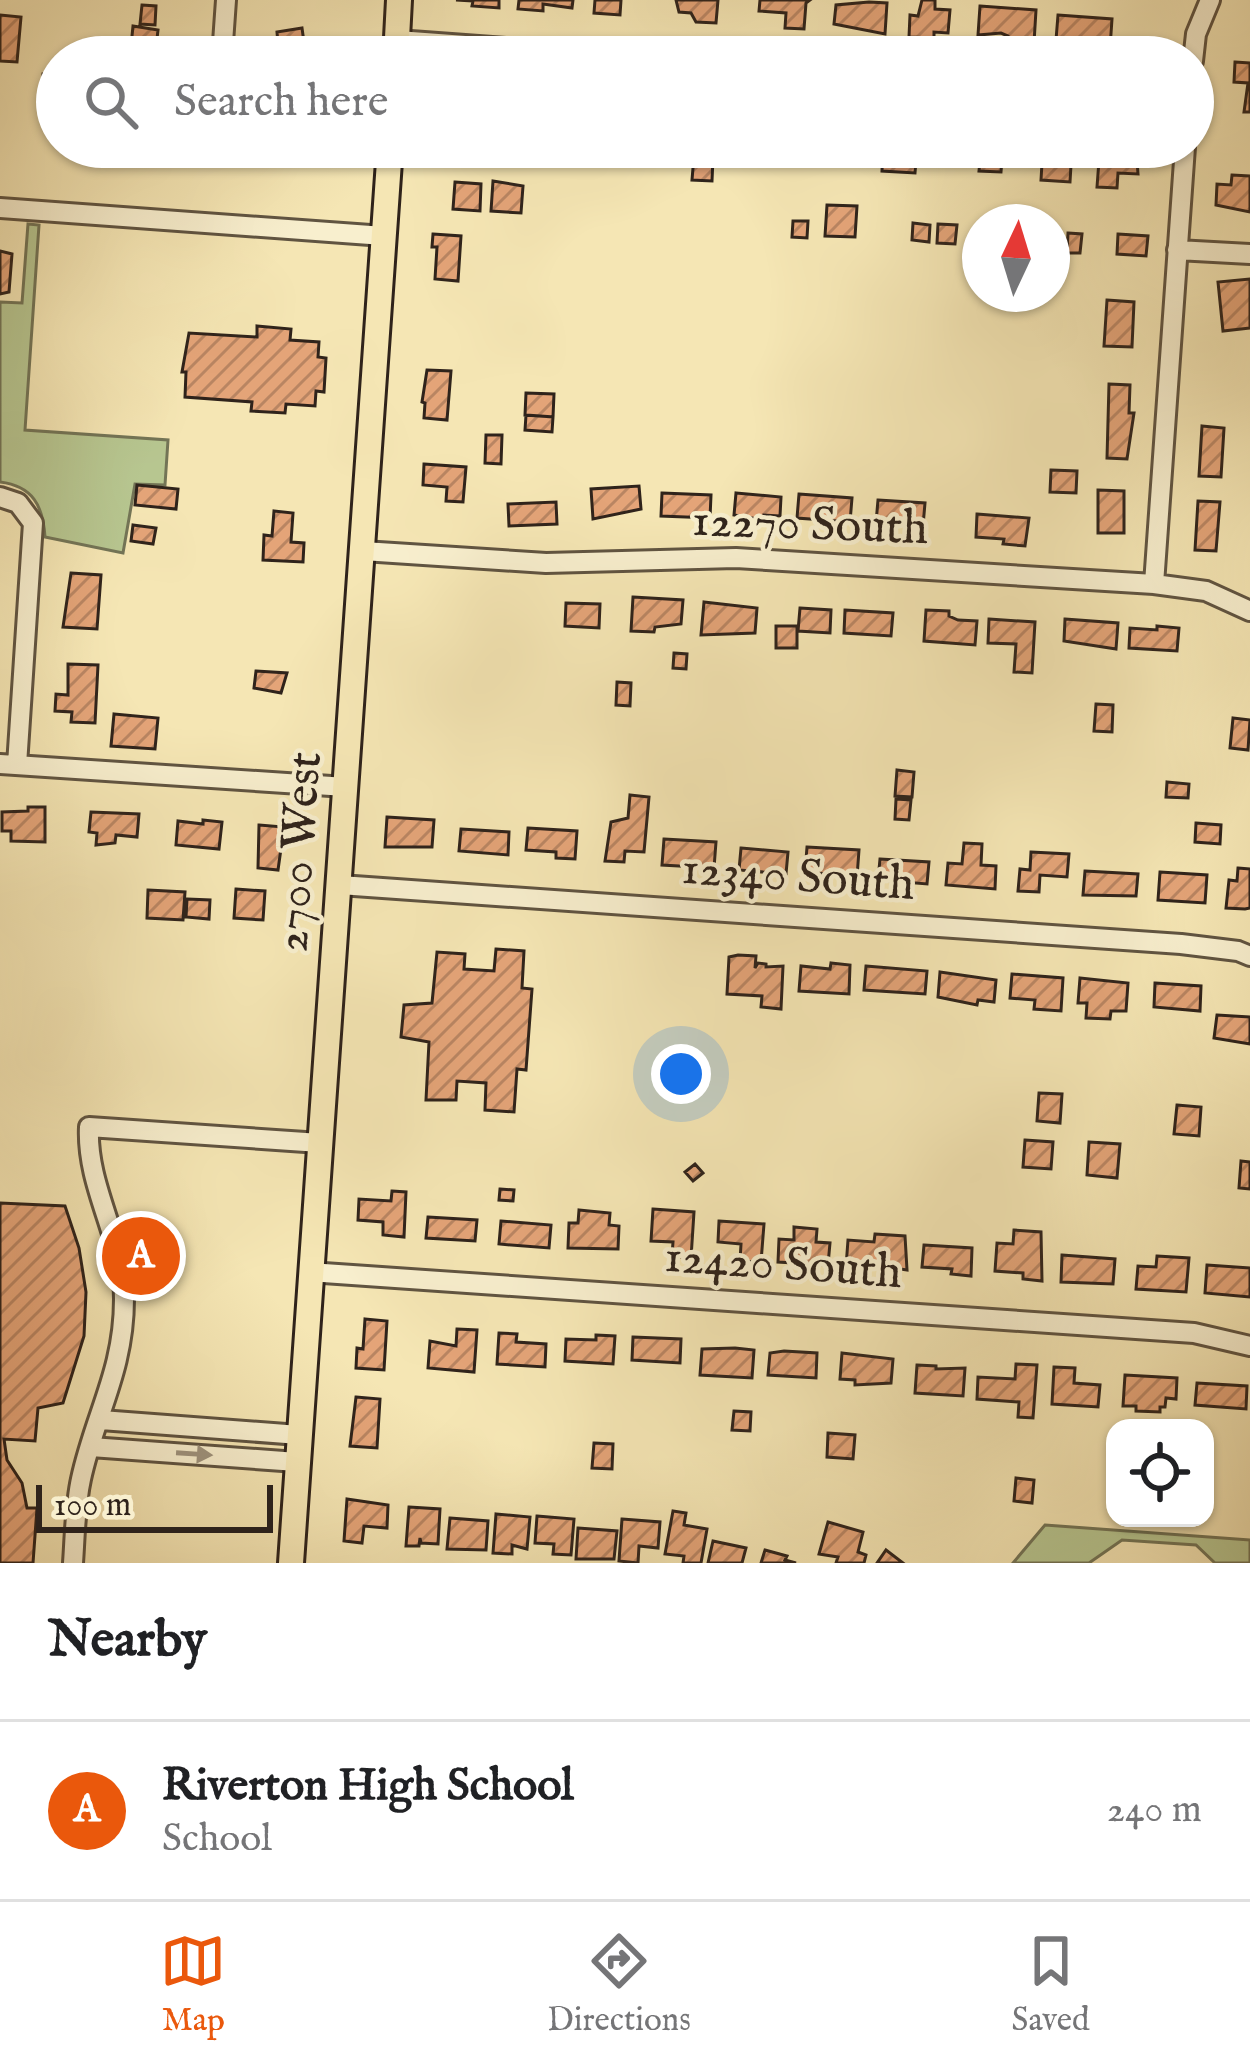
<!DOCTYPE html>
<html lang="en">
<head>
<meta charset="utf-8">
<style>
  :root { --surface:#fff; --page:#f2f2f2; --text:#202124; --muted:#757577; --line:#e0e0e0; --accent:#ea580c }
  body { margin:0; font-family:"IM FELL English",serif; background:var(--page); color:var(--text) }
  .controls { position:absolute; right:36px; bottom:36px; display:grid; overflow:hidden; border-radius:24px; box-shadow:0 3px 9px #0004 }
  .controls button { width:108px; height:108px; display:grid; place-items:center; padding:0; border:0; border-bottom:3px solid var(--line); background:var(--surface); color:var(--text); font:60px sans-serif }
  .compass { position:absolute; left:962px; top:204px; width:108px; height:108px; border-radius:50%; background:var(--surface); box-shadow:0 3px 9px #0004; rotate:4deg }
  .scale { position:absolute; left:36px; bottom:30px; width:237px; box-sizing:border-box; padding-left:12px; border:6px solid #2f231b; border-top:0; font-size:33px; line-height:42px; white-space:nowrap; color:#2f231b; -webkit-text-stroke:9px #f8efce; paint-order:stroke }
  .you { position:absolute; left:681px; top:1074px; width:42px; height:42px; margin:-30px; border:9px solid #fff; border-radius:50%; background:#1a73e8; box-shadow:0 0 0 18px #1a73e833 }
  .badge { display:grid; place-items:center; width:78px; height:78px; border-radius:50%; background:var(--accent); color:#fff; font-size:39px; font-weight:700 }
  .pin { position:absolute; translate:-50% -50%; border:6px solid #fff; box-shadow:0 3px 12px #0006 }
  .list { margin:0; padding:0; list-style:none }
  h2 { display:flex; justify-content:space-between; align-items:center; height:156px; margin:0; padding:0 48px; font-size:51px }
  h2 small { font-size:39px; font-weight:400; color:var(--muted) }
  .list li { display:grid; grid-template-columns:78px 1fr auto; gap:36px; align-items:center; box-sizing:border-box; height:180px; padding:0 48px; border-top:3px solid var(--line) }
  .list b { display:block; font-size:45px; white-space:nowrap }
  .list p { margin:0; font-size:39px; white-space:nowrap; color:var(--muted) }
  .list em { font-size:39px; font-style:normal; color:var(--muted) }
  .icon { flex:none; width:66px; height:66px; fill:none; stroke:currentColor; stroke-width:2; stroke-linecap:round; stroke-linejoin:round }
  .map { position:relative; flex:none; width:1250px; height:1563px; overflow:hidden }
  .search { position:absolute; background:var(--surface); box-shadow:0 3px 9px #0004; left:36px; right:36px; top:36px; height:132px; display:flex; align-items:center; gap:30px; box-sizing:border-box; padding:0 42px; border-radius:66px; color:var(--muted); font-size:45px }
  .sheet { height:336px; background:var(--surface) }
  nav { display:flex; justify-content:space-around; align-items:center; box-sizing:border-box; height:168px; border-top:3px solid var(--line); background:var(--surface); font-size:33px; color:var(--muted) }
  nav a { display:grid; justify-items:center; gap:6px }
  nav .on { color:var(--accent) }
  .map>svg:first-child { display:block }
</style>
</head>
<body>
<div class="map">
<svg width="1250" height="1563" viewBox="0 0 1250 1563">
  <defs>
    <pattern id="building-hatch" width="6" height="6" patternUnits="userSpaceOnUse" patternTransform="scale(3)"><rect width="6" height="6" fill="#e4a478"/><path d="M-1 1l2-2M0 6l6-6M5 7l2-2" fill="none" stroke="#b98562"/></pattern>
  </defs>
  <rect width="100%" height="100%" fill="#f5e6b4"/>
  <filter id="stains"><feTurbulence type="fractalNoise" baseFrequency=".00167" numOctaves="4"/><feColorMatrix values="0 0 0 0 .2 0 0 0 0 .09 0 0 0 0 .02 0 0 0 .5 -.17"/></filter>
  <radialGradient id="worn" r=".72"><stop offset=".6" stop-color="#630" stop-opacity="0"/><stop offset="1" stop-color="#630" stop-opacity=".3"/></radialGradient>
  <path fill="#b7c690" stroke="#737456" stroke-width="3" d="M28 224 39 225 25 430 168 440 165 485 135 484 123 553 45 537C43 506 33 486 0 482V302L22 303Z
    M1045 1525 1250 1540V1563H1215L1196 1545 1122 1540 1089 1563H1013Z"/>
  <path fill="url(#building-hatch)" stroke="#2f231b" stroke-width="3" d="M456 0H499V8L472 6 473 1Z
    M519 0H573L572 8 543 4V11L518 9Z
    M595 0H621L620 15 594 13Z
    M676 0H718L716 23 696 22 691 13 679 12Z
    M760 0H810L806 3 804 29 785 28 786 13 759 11Z
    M922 0H935V9L950 10 948 33 934 32V38L909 37 910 15 918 16Z
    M869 2 887 3 885 34 834 24 836 5Z
    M142 5 156 6 155 25 140 24Z
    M980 6 1036 10 1034 43H1008V36L1001 33 978 35Z
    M0 15 21 17 17 62 0 61Z
    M1058 15 1112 19 1110 48 1071 46V41L1056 40Z
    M133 26 158 30 155 56 160 57 130 56Z
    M302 28 306 57H279L277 32Z
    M1235 62 1250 63V112H1244L1248 83 1234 82Z
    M43 74 57 75V103L42 102Z
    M805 147H840V151H829V157L816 156 817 151Z
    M883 147H934L933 162 916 161 915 173 882 171Z
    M954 147H1003L1001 172 979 171 980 161 953 159Z
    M1027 147H1084L1082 165H1071L1070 182 1041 180 1042 163 1026 162Z
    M1100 147H1136L1138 174 1118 173 1117 188 1097 187Z
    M694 156 713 158 712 181 692 180Z
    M1232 175 1250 176V212L1216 205 1217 184 1231 185Z
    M493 181 523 186 521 213 491 211Z
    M455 182 481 184 480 211 453 209Z
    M827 205 857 206 855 237 825 236Z
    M793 221H808L807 238 792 237Z
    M913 223 930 225 929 242 912 240Z
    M938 224 957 225 955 244 937 243Z
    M1068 233 1082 234 1080 253H1067Z
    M433 234 461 236 458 281 435 279 437 247H432Z
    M1118 234 1148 236 1146 256 1117 254Z
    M0 251 12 254 9 292 0 294Z
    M1250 279V328L1223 331 1218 282Z
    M1107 300 1134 302 1132 347 1104 346Z
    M257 326 291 329 290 340 319 342 318 357 326 358 324 392 316 391 315 406 286 404 285 413 251 411 252 402 185 397 186 372H182L189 333 257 337Z
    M427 370 451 371 447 420 424 418 425 403 422 402Z
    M1109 384 1130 385 1129 413H1134L1127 459 1107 458Z
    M526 393 554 394 553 417 525 415Z
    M526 415 553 417 552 432 525 430Z
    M1202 426 1224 428 1221 477 1199 476Z
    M486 435H502L501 464 485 463Z
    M424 464 466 467 463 502 446 501 447 487 423 485Z
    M1051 470 1077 471 1076 493 1050 492Z
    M137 485 178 489 176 509 135 505Z
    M639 486 641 509 593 519 591 489Z
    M1098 490 1124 491V533H1098Z
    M662 493 711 495 710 518 661 516Z
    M736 493 781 497 780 516 764 515V520L734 515Z
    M799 494 852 498 850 522 797 518Z
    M878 500 925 503 923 526 876 523Z
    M1198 501 1220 502 1216 551 1195 550Z
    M556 502 557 524 509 526 508 504Z
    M274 511 293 513 291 542 304 543 303 562 263 560 264 535 272 536Z
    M977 514 1029 518 1025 546 1003 544 1004 539 976 537Z
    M133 525 156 528 153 544 131 541Z
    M71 573 101 575 97 629 63 627Z
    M633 597 683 600 681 624 655 627 654 632 631 631Z
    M704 602 757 608 755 633 701 635Z
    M566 603 600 604 599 628 565 626Z
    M800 608 831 610 830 633 798 631Z
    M845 610 893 613 891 636 844 633Z
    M926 610 949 611V616L958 620 977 621 975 645 924 641Z
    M989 619 1035 622 1032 673 1014 672 1016 644 988 643Z
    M1065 619 1118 623 1116 649 1064 641Z
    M776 626H797V648H776Z
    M1157 626 1179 628 1177 651 1129 648 1130 628 1157 630Z
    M674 653 687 654 686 669 673 668Z
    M68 664 98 665 95 723 71 722 72 712 55 711 56 694 68 695Z
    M256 671 287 673 281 693 254 688Z
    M617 682 631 683 630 706 616 705Z
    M1096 704 1113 705 1112 732 1094 731Z
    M114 714 158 718 155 749 111 746Z
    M1233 718 1250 720 1248 750 1230 748Z
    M897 770 914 772 912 797 895 796Z
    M1167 782 1189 784 1188 798 1166 797Z
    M630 795 649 797 644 852 625 851 624 862 605 861 611 822 628 818Z
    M896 799 911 800 909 820 895 819Z
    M28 807H45V842L11 841V831H2V812L28 811Z
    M91 812 139 814 137 837 116 835 115 843 96 845 97 833 89 832Z
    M387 817 434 820 432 847H385Z
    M203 820 222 822 219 849 176 845 178 821 203 824Z
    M1196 823 1221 825 1220 844 1195 842Z
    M259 825 284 827 278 870 258 868Z
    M528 828 577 831 575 859 556 858V852L526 850Z
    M461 829 509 832 508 855 459 851Z
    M664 839 716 842 714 868 662 865Z
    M964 843 982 844 981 865 996 866 995 889 946 885 948 863 962 864Z
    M807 847 859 850 857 877 805 872Z
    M741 848 788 852 786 874 739 870Z
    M1031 852 1069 854 1067 877 1040 875 1039 892 1018 891 1020 869 1030 870Z
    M880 859 929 862 927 884 878 880Z
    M1238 868 1250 869V908L1245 909 1226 908 1229 880 1237 881Z
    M1085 871 1138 874 1136 896 1083 895Z
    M1160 872 1207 875 1205 903 1158 900Z
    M236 889 265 891 263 920 234 918Z
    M148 890 185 892 183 920 147 918Z
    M187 899 210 900 209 919 186 917Z
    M496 949 524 951 522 988 532 989 526 1070 517 1069 514 1112 485 1110 486 1083 457 1081 456 1100H426L429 1042 401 1037 404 1005 432 1003 437 952 465 954 464 969 494 971Z
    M738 955 756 956 755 968 758 963 766 964V967L783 966 781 1009 761 1007 762 996 727 994 729 957Z
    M831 963 850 965 849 994 799 991 801 966 830 969Z
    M866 966 927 971 925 994 864 990Z
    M940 972 996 980 994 1002 978 1000 977 1005 938 997Z
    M1012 974 1063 978 1061 1011 1034 1009 1035 1000 1010 998Z
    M1080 978 1128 983 1126 1011H1111L1110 1019 1086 1018 1087 1003H1078Z
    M1155 983 1201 986 1200 1011 1154 1007Z
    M1217 1015 1250 1017V1044L1214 1038Z
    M1039 1093 1062 1094 1060 1123 1037 1121Z
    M1177 1105 1201 1107 1199 1136 1174 1134Z
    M1025 1140 1053 1142 1051 1169 1023 1167Z
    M1089 1142 1120 1144 1117 1178 1087 1175Z
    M1241 1161 1250 1162V1189L1239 1188Z
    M695 1164 703 1173 693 1181 685 1172Z
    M500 1189 514 1190 513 1201 499 1200Z
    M392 1191 406 1192 404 1237 383 1235V1222L358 1220 359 1199 391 1201Z
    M0 1203 65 1206 79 1248 86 1292 84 1336 63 1403 38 1408 35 1441 4 1439 7 1460 22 1483 27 1508H37L33 1563H0Z
    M653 1209 694 1212 691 1258 672 1256 673 1242 651 1241Z
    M579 1210 610 1213 609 1225 619 1226 618 1249 568 1248 569 1223H578Z
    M428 1217 477 1220 475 1241 426 1238Z
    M501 1221 551 1225 549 1248 499 1244Z
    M719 1221 764 1224 761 1262 740 1261 741 1244 718 1242Z
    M794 1227 817 1229 816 1242 830 1243 828 1265 778 1262 779 1239 794 1240Z
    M1014 1230 1041 1232 1042 1281 1023 1279V1273L995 1271 997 1243 1013 1244Z
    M875 1234 905 1236 907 1270 866 1264V1269L846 1267 848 1240 874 1242Z
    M924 1245 972 1248 971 1276 951 1274 952 1269 922 1267Z
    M1062 1255 1115 1259 1113 1284 1061 1282Z
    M1157 1256 1189 1258 1186 1292 1136 1289 1138 1266 1156 1267Z
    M1207 1265 1250 1268V1297L1205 1293Z
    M365 1319 387 1321 384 1370 356 1368 357 1348 363 1349Z
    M457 1329 477 1330 474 1372 428 1368 430 1341 456 1346Z
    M499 1333 517 1334 516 1342 546 1344 545 1367 497 1364Z
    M596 1335 615 1336 613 1364 565 1361 566 1339 596 1340Z
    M633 1337 681 1339 680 1363 632 1360Z
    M735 1348 754 1350 752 1378 700 1375 702 1349Z
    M784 1351 817 1353 816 1378 768 1375 770 1353Z
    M842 1353 893 1359 891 1383 855 1385V1380L840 1379Z
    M1016 1364 1037 1365 1033 1418 1018 1417 1019 1402 977 1399 978 1377 1015 1379Z
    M917 1365 936 1366V1369L965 1368 963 1396 915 1393Z
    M1054 1367 1075 1368 1074 1383 1100 1385 1098 1407 1052 1404Z
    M1125 1375 1177 1378 1176 1399 1166 1398 1165 1407H1160V1412L1136 1411V1406H1123Z
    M1197 1383 1247 1386 1246 1409 1195 1405Z
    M356 1397 380 1399 377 1448 350 1446Z
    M734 1411 751 1412 750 1431 732 1430Z
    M828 1433 855 1435 853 1459 827 1457Z
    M594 1443 613 1444 612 1469 592 1468Z
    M1016 1478 1034 1480 1032 1503 1014 1501Z
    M347 1499 388 1505 387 1528 364 1526 362 1543 344 1541Z
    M409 1507 440 1509 438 1544 421 1543 420 1538 419 1546H406Z
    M673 1511 686 1513 684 1525 707 1529 701 1563H683L684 1556 665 1554Z
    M496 1514 530 1517 527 1549 512 1545V1554L493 1553Z
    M537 1516 574 1519 571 1555 553 1554 554 1544 535 1543Z
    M450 1518 488 1521 486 1550 447 1549Z
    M622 1519 660 1522 658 1548 639 1546 638 1563 619 1561Z
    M828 1522 863 1532 858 1552 866 1555 864 1563H836L838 1557 819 1554Z
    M578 1528 617 1531 614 1559H576Z
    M713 1541 746 1548 742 1563H708Z
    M765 1550 787 1556 785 1560 796 1563H761Z
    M886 1550 903 1563H877Z"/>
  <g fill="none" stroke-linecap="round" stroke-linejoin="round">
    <defs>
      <path id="minor" d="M397 40 632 57
        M222 57 226 0
        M1193 61 1196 34 1210 0
        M0 208 384 236
        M1177 250 1250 254
        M0 497 18 503 33 523 17 765
        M363 551 546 563 736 558 1154 584 1206 591 1250 611
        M1154 584 1185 147
        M0 764 346 787
        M340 885 1181 944 1238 951 1250 956
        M309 1272 1194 1333 1250 1346
        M101 1420 299 1435
        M91 1447 297 1462
        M73 1563C75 1536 75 1506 81 1479 95 1414 124 1371 124 1299 124 1239 86 1187 89 1127L320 1143"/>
      <path id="major" d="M396 57 399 0
        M291 1563 390 147"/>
    </defs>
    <use href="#minor" stroke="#605441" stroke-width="24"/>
    <use href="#major" stroke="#2f231b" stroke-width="30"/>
    <use href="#minor" stroke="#f8efce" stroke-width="18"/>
    <use href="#major" stroke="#f5e6b4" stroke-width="24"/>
  </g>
  <defs><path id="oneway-solid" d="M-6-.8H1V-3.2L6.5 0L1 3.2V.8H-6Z" transform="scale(3)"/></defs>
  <use fill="#9e937d" href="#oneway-solid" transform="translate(194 1454) rotate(4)"/>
  <g text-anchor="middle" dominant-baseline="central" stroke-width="9" stroke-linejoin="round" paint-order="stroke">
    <g font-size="48" fill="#2f231b" stroke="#f8efce">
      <text transform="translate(810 526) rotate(2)">12270 South</text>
      <text transform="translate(300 852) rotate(-86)">2700 West</text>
      <text transform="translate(798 878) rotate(4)">12340 South</text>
      <text transform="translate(783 1266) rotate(4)">12420 South</text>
    </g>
  </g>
  <rect width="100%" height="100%" filter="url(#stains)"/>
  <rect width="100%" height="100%" fill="url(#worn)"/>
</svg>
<div class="controls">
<button><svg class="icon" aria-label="locate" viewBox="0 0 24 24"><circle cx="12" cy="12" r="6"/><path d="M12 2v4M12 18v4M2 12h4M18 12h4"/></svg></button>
</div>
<svg class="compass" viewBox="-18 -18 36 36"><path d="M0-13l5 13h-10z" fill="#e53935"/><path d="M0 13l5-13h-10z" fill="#757577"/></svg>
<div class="scale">100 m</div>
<div class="you"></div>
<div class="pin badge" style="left:141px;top:1256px">A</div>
<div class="search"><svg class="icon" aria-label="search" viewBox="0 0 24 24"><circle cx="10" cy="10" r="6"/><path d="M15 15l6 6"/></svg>Search here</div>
</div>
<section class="sheet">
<h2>Nearby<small></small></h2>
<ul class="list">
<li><span class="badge">A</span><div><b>Riverton High School</b><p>School</p></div><em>240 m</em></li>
</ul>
</section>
<nav>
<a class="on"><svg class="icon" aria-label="map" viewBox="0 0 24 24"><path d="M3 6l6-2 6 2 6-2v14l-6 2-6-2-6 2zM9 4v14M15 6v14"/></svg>Map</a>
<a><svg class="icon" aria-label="directions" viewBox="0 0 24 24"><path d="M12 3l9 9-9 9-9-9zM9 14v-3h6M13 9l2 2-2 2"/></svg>Directions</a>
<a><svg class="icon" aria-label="saved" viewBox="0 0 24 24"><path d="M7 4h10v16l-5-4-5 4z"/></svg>Saved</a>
</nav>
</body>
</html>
